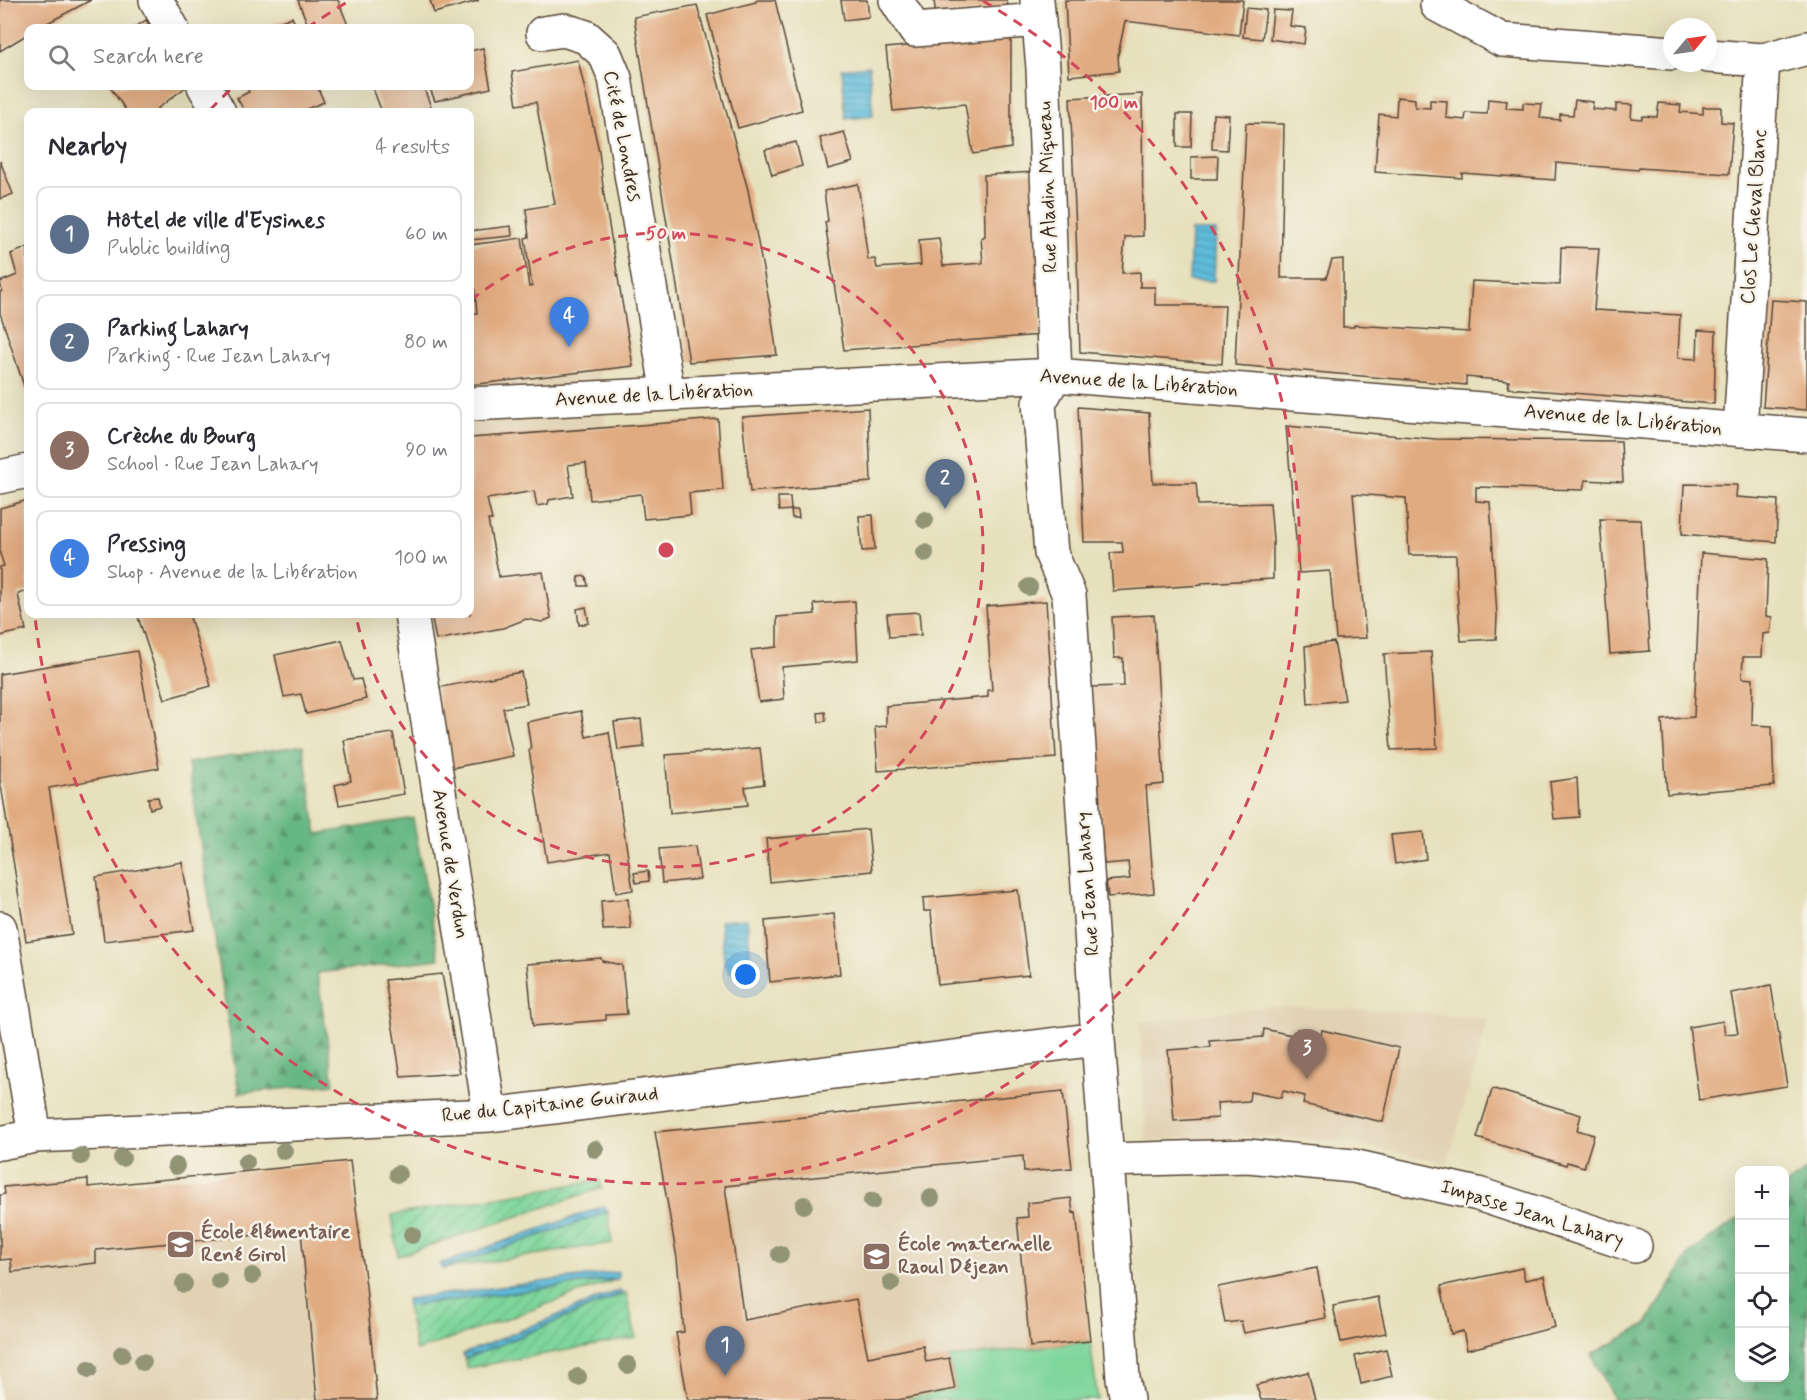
<!DOCTYPE html>
<html lang="en">
<head>
<meta charset="utf-8">
<style>
  :root { --surface:#fff; --page:#f7f7f7; --text:#2b2b33; --muted:#7c7c81; --line:#e1e1e2; --accent:#d1495b }
  body { margin:0; font-family:Mynerve,sans-serif; background:var(--page); color:var(--text) }
  .controls { position:absolute; right:18px; bottom:18px; display:grid; overflow:hidden; border-radius:12px; box-shadow:0 6px 24px #0002 }
  .controls button { width:54px; height:54px; display:grid; place-items:center; padding:0; border:0; border-bottom:2px solid var(--line); background:var(--surface); color:var(--text); font:30px sans-serif }
  .compass { position:absolute; left:1663px; top:18px; width:54px; height:54px; border-radius:50%; background:var(--surface); box-shadow:0 6px 24px #0002; rotate:61deg }
  .you { position:absolute; left:746px; top:975px; width:21px; height:21px; margin:-15px; border:4px solid #fff; border-radius:50%; background:#1a73e8; box-shadow:0 0 0 9px #1a73e833 }
  .badge { display:grid; place-items:center; width:39px; height:39px; border-radius:50%; background:var(--accent); color:#fff; font-size:20px; font-weight:700 }
  .pin { position:absolute; translate:-50% -50px; filter:drop-shadow(0 2px 3px #0008) }
  .pin::after { content:''; position:absolute; top:32px; width:21px; height:18px; background:inherit; clip-path:polygon(0 0,100% 0,50% 100%) }
  .list { margin:0; padding:0; list-style:none }
  h2 { display:flex; justify-content:space-between; align-items:center; height:78px; margin:0; padding:0 24px; font-size:26px }
  h2 small { font-size:20px; font-weight:400; color:var(--muted) }
  .list li { display:grid; grid-template-columns:39px 1fr auto; gap:18px; align-items:center; box-sizing:border-box; height:96px; margin:0 12px 12px; padding:0 12px; border:2px solid var(--line); border-radius:12px }
  .list b { display:block; font-size:22px; white-space:nowrap }
  .list p { margin:0; font-size:20px; white-space:nowrap; color:var(--muted) }
  .list em { font-size:20px; font-style:normal; color:var(--muted) }
  .icon { flex:none; width:33px; height:33px; fill:none; stroke:currentColor; stroke-width:2; stroke-linecap:round; stroke-linejoin:round }
  .map { position:relative; flex:none; width:1807px; height:1400px; overflow:hidden }
  .search { position:absolute; background:var(--surface); box-shadow:0 6px 24px #0002; left:24px; top:24px; width:450px; height:66px; display:flex; align-items:center; gap:15px; box-sizing:border-box; padding:0 21px; border-radius:12px; color:var(--muted); font-size:22px }
  .panel { position:absolute; background:var(--surface); box-shadow:0 6px 24px #0002; left:24px; top:108px; width:450px; height:510px; border-radius:12px }
  .map>svg:first-child { display:block }
</style>
</head>
<body>
<div class="map">
<svg width="1807" height="1400" viewBox="0 0 1807 1400">
  <defs>
    <pattern id="forest-firs" width="22" height="20" patternUnits="userSpaceOnUse" patternTransform="scale(1.5)"><rect width="22" height="20" fill="#66b783"/><path d="M5 1l3.5 6h-7zM16 11l3.5 6h-7z" fill="#55956b"/></pattern>
    <pattern id="garden-furrows" width="10" height="10" patternUnits="userSpaceOnUse" patternTransform="scale(1.5)"><rect width="10" height="10" fill="#7ed69b"/><path d="M-1 1l2-2M0 10L10 0M9 11l2-2" fill="none" stroke="#6eb885"/></pattern>
    <pattern id="water-rules" width="6" height="5" patternUnits="userSpaceOnUse" patternTransform="scale(1.5)"><rect width="6" height="5" fill="#5ebcdc"/><path d="M0 2.5h6" fill="none" stroke="#4f99b2"/></pattern>
  </defs>
  <rect width="100%" height="100%" fill="#f7f3e8"/>
  <filter id="ink" filterUnits="userSpaceOnUse"><feTurbulence type="fractalNoise" baseFrequency=".0167" numOctaves="2"/><feDisplacementMap in="SourceGraphic" scale="12" xChannelSelector="R" yChannelSelector="G"/><feConvolveMatrix kernelMatrix="1 2 1 2 8 2 1 2 1" color-interpolation-filters="sRGB"/></filter>
  <filter id="wash" filterUnits="userSpaceOnUse"><feTurbulence type="fractalNoise" baseFrequency=".008" numOctaves="4" result="noise"/><feDisplacementMap in="SourceGraphic" scale="24" xChannelSelector="R" yChannelSelector="G"/><feGaussianBlur stdDeviation="1.35" result="paint"/><feColorMatrix in="noise" values="0 0 0 0 0 0 0 0 0 0 0 0 0 0 0 0 0 1.4 0 .05"/><feComposite in="paint" operator="in"/></filter>
  <g filter="url(#wash)">
    <rect width="100%" height="100%" fill="#e7e0bc"/>
    <path fill="#e1d2b4" d="M599 370 606 427 470 438V385Z
      M1273 1006 1423 1013 1488 1020 1448 1163 1341 1140 1249 1136 1146 1141 1140 1022Z
      M1063 1091 1090 1341 949 1358 926 1362 923 1347 868 1357 856 1299 684 1332 655 1132Z
      M350 1161 377 1400H0V1195L5 1194 4 1187 88 1179 89 1187Z"/>
    <path fill="#7ed69b" stroke="#5c805c" stroke-width="1.5" d="M1090 1341 1098 1400H898L955 1389 949 1358Z"/>
    <path fill="url(#forest-firs)" stroke="#507050" stroke-width="1.5" d="M303 745 317 834 413 818 439 959 317 973 334 1084 239 1093 188 763Z
      M1807 1170V1400H1614L1591 1355 1647 1324 1689 1254 1739 1218 1740 1378H1784L1785 1186Z"/>
    <path fill="url(#garden-furrows)" stroke="#5c805c" stroke-width="1.5" d="M600 1180 602 1188 398 1256 392 1215Z
      M608 1212 612 1243 442 1269Z
      M618 1279 416 1351 407 1306Z
      M626 1293 636 1338 466 1368 465 1359Z"/>
    <path fill="url(#water-rules)" stroke="#4c737d" stroke-width="1.5" d="M869 66 873 116 846 119 842 69Z
      M1191 231H1216L1214 281H1189Z
      M747 919 751 963 746 972 735 975 728 970 725 966 720 921Z
      M605 1206 608 1212 442 1269 440 1264Z
      M618 1272V1279L407 1306 406 1299Z
      M620 1290 622 1294 465 1359 463 1354Z"/>
    <g id="blocks">
      <path fill="#e1ab81" d="M0 0H91L38 28H28V34L0 51Z
        M298 0H338L349 28H309Z
        M430 0H478V1L434 13Z
        M756 0H775L802 110 738 128 707 15 756 2Z
        M841 0H867L869 17 844 20Z
        M934 0H1007L1008 7 936 16Z
        M1065 0H1243L1239 35 1125 21 1118 55 1119 71 1069 76Z
        M697 5 748 190 770 306 777 355 689 362 634 17Z
        M1246 8 1266 10 1262 39 1243 37Z
        M1273 10 1292 11 1290 26 1306 28 1304 44 1270 39Z
        M292 17 297 28H262Z
        M146 20 151 28H134Z
        M1011 36V148L973 154 965 104 893 111 886 48Z
        M483 48 491 88 435 101 429 86H470V51Z
        M578 60 599 151 604 196 633 366 470 385V313H477L470 245 522 238 529 287 532 286 525 238 529 237 526 209 555 204 536 102 517 105 512 72Z
        M112 86H187L157 109 160 112H127L110 87Z
        M246 86H317L324 102 299 112H245L237 98 249 92Z
        M372 86H423L433 112H382Z
        M1142 94 1143 236 1125 237 1122 273 1140 272V287H1155V305H1225L1222 364 1080 352 1076 230 1070 98Z
        M1397 97 1415 99V107L1430 108V100L1447 101 1446 118 1465 120 1466 113 1487 114 1488 99 1507 101 1506 108 1523 109V103L1542 104 1540 118 1560 120V114L1573 115 1575 100 1593 102 1592 109 1616 111V104L1632 105 1631 118 1642 119 1643 116 1657 117 1659 103 1681 105 1680 112 1703 114V107H1721V122L1733 123 1729 174 1639 168 1638 170 1556 163 1555 180 1462 173V178L1375 172 1379 114 1396 116Z
        M1177 114H1192L1191 147H1177Z
        M1213 114 1229 115 1227 150 1212 149Z
        M1246 123 1284 124 1281 278H1326L1332 260 1343 259V327H1354V325L1469 332 1472 281 1560 285 1561 247 1599 248 1594 310 1680 315 1678 358 1697 359 1698 330 1716 331 1714 404 1508 388 1509 381 1466 377V385L1235 365Z
        M844 132 853 162 828 169 820 138Z
        M796 142 802 166 772 175 765 150Z
        M1218 156 1217 179H1191V157Z
        M0 161 13 194 0 199Z
        M1036 172 1041 335 844 350 825 222 828 221 824 191 858 184 868 260 875 259 877 268 921 265 919 240 939 238 943 266 983 263 981 238 985 236 984 175Z
        M511 226 512 236 470 240V231Z
        M28 247V394L27 395 0 313V292L2 291 0 282 17 275 11 254Z
        M1771 300 1807 302V410L1763 407Z
        M1078 407 1149 413 1153 483H1196L1198 505 1270 503 1273 539V579L1202 583V585L1113 591 1110 553 1123 552 1122 542H1084Z
        M868 408 871 482 750 492 742 417Z
        M718 419 723 490 689 493 691 515 644 519 641 494 590 500 586 463 568 465 573 496 549 500 548 504 537 506 534 491 487 499 492 520H488L499 577 543 572 551 618 542 622 526 619 503 628 436 640 431 614H470V438Z
        M1286 426 1436 439 1621 441 1623 482 1585 480 1583 490 1476 487V501L1490 502 1497 616 1496 639 1461 641 1457 591 1456 555H1409L1406 498 1353 494 1366 638 1336 639 1330 571 1299 573Z
        M1684 484 1737 485 1736 497 1778 500 1776 542 1682 534Z
        M778 497H790L791 510H798L799 518H792L791 510 779 511Z
        M28 500V591L18 594 26 630 0 636V567L4 566 0 554V508Z
        M873 515 875 550 862 551 859 516Z
        M1600 519 1641 520 1650 651 1610 654Z
        M1701 553 1768 559 1766 616 1772 617 1770 633 1763 634 1762 657H1743L1742 678 1753 679 1752 725 1772 726 1774 786 1667 794 1662 720 1694 717Z
        M586 576 588 586H579L578 577Z
        M855 601 858 660 782 667 784 699 759 702 751 650 777 647V617L815 614 814 604Z
        M1046 601 1056 758 878 771 875 727 886 726V706L988 697V690H992L986 606Z
        M586 607 589 623 579 625 577 609Z
        M919 612 921 635 889 637 887 614Z
        M137 614H189L211 686 165 699Z
        M1154 615 1164 784 1146 786 1154 893 1108 897 1106 881 1130 879 1128 862 1104 864 1090 687 1124 686 1123 658H1114L1112 617Z
        M342 640 353 680 361 679 366 699 306 714 301 694 284 697 275 655Z
        M1334 642 1345 700 1308 704 1305 646Z
        M137 651 159 768 49 788 72 934 26 941 0 779V674Z
        M1431 652 1437 748 1391 750 1384 654Z
        M521 672 527 704 503 708 513 756 451 768 436 688Z
        M581 711 586 737 609 732 633 890 616 893 610 852 547 862 529 750 531 749 527 722Z
        M825 712 826 721 819 722 818 713Z
        M641 719 644 747 618 750 614 722Z
        M393 733 404 794 339 805 335 785 351 781 344 740Z
        M760 748 764 784 745 787 748 805 670 813 665 755Z
        M1577 778 1579 817 1554 819 1550 782Z
        M158 797 160 806 150 809 148 798Z
        M868 829 872 871 770 882 766 839Z
        M1423 832 1426 859 1395 864 1391 835Z
        M695 846 700 879 662 883 659 849Z
        M182 862 194 930 104 941 96 877Z
        M648 871 649 881 636 883 634 873Z
        M1018 890 1029 975 938 985 931 911H924L923 898Z
        M628 899 631 929 603 930 601 901Z
        M834 914 840 974 770 982 765 921Z
        M601 958 602 961 622 965 627 1014 606 1015V1020L533 1026 527 964Z
        M442 974 460 1073 401 1077 385 980Z
        M1771 985 1787 1086 1699 1100 1689 1027 1723 1021 1725 1034 1738 1033 1731 993Z
        M1264 1029 1296 1036 1297 1029 1321 1035 1322 1030 1399 1048 1383 1122 1303 1104 1305 1096 1283 1091 1281 1098 1250 1092 1249 1101 1217 1103 1218 1118 1174 1121 1168 1050 1211 1047 1210 1041 1263 1037Z
        M1494 1089 1581 1115 1577 1130 1594 1135 1584 1167 1567 1162 1566 1165 1477 1138 1492 1090Z
        M1063 1091 1072 1168 1024 1172 1023 1156 725 1186 744 1320 856 1299 868 1357 923 1346 926 1362 949 1358 955 1389 898 1400H688L676 1333 684 1332 677 1258 655 1132Z
        M350 1161 366 1286 377 1400H317L301 1231 96 1250V1263L12 1272 11 1259 0 1260V1195L5 1194 4 1187 88 1179V1187Z
        M1071 1198 1073 1213 1076 1212 1090 1341 1030 1347 1017 1218 1028 1217 1027 1203Z
        M1317 1268 1326 1318 1244 1333 1241 1321 1225 1323 1218 1287Z
        M1522 1268 1525 1280 1544 1276 1555 1327 1467 1350 1463 1331 1451 1334 1441 1286Z
        M1378 1297 1386 1333 1341 1342 1333 1306Z
        M1386 1349 1392 1376 1361 1384 1355 1356Z
        M1308 1372 1315 1400H1261L1256 1385Z"/>
    </g>
  </g>
  <g filter="url(#ink)">
    <use href="#blocks" fill-opacity="0" stroke="#554536" stroke-width="1.5"/>
    <g fill="none" stroke-linecap="round" stroke-linejoin="round">
      <defs>
        <path id="minor" d="M156 0 172 28
          M896 0 915 30 1039 20
          M1037 0 1043 68 1055 375 1039 403 1051 553 1069 595 1098 1039 1123 1378 1127 1400
          M1437 5 1502 40 1672 53
          M543 33 564 30 586 37 605 54 615 78 668 394
          M1708 56 1763 60 1740 430
          M1763 60 1807 48
          M204 86 219 112
          M470 404 1055 375 1807 435
          M0 477 28 471
          M411 614 490 1115
          M0 928 35 1136
          M0 1143 35 1136 490 1115 1098 1039
          M1107 1160 1248 1156 1353 1166 1478 1194 1635 1246"/>
      </defs>
      <use href="#minor" stroke="#554536" stroke-width="36"/>
      <use href="#minor" stroke="#fff" stroke-width="33"/>
    </g>
    <g fill="#929476">
      <circle cx="925" cy="520" r="9"/>
      <circle cx="925" cy="553" r="9"/>
      <circle cx="1029" cy="587" r="9"/>
      <circle cx="595" cy="1149" r="9"/>
      <circle cx="284" cy="1151" r="9"/>
      <circle cx="81" cy="1156" r="9"/>
      <circle cx="122" cy="1158" r="9"/>
      <circle cx="246" cy="1162" r="9"/>
      <circle cx="176" cy="1166" r="9"/>
      <circle cx="398" cy="1174" r="9"/>
      <circle cx="931" cy="1198" r="9"/>
      <circle cx="872" cy="1201" r="9"/>
      <circle cx="804" cy="1205" r="9"/>
      <circle cx="412" cy="1235" r="9"/>
      <circle cx="780" cy="1254" r="9"/>
      <circle cx="252" cy="1276" r="9"/>
      <circle cx="219" cy="1281" r="9"/>
      <circle cx="891" cy="1283" r="9"/>
      <circle cx="184" cy="1284" r="9"/>
      <circle cx="122" cy="1354" r="9"/>
      <circle cx="143" cy="1362" r="9"/>
      <circle cx="628" cy="1365" r="9"/>
      <circle cx="89" cy="1369" r="9"/>
      <circle cx="578" cy="1377" r="9"/>
    </g>
  </g>
  <g fill="none" stroke="#d1495b" stroke-width="3" stroke-dasharray="10 8">
    <path d="M471 300A317 317 0 1 1 356 616"/>
    <path d="M210 110A634 634 0 0 1 234 86M307 28A634 634 0 0 1 349 1M983 1A634 634 0 1 1 35 616"/>
  </g>
  <defs>
    <symbol id="school-square" viewBox="-11 -11 22 22"><rect x="-9" y="-9" width="18" height="18" rx="4" fill="#8d6e63" stroke="#f7f3e8"/><path d="M0-5L7-2L0 1L-7-2ZM-4 1L0 2.5L4 1V4Q0 6-4 4Z" fill="#fff"/></symbol>
  </defs>
  <g fill-rule="evenodd">
    <use href="#school-square" x="164" y="1228" width="33" height="33"/>
    <use href="#school-square" x="860" y="1240" width="33" height="33"/>
  </g>
  <g text-anchor="middle" dominant-baseline="central" stroke-width="5" stroke-linejoin="round" paint-order="stroke">
    <g font-size="20" fill="#3b2a1e" stroke="#f7f3e8">
      <text transform="translate(622 136) rotate(79)">Cité de Londres</text>
      <text transform="translate(1048 187) rotate(-92)">Rue Aladin Miqueau</text>
      <text transform="translate(1754 217) rotate(-86)">Clos Le Cheval Blanc</text>
      <text transform="translate(1139 383) rotate(4)">Avenue de la Libération</text>
      <text transform="translate(654 395) rotate(-3)">Avenue de la Libération</text>
      <text transform="translate(1623 420) rotate(5)">Avenue de la Libération</text>
      <text transform="translate(450 864) rotate(81)">Avenue de Verdun</text>
      <text transform="translate(1088 884) rotate(-94)">Rue Jean Lahary</text>
      <text transform="translate(550 1105) rotate(-6)">Rue du Capitaine Guiraud</text>
      <text transform="translate(1532 1214) rotate(17)">Impasse Jean Lahary</text>
    </g>
    <g font-size="20" font-weight="bold" fill="#785e54" stroke="#f7f3e8" text-anchor="start">
      <text x="201" y="1232">École élémentaire<tspan x="201" dy="23">René Girol</tspan></text>
      <text x="898" y="1244">École maternelle<tspan x="898" dy="23">Raoul Déjean</tspan></text>
    </g>
  </g>
  <circle cx="666" cy="550" r="9" fill="#d1495b" stroke="#f7f3e8" stroke-width="3"/>
  <g font-size="18" text-anchor="middle" font-weight="bold" fill="#d1495b" stroke="#f7f3e8" stroke-width="5" stroke-linejoin="round" paint-order="stroke">
    <text x="1114" y="108">100 m</text>
    <text x="666" y="239">50 m</text>
  </g>
</svg>
<div class="controls">
<button>+</button>
<button>−</button>
<button><svg class="icon" aria-label="locate" viewBox="0 0 24 24"><circle cx="12" cy="12" r="6"/><path d="M12 2v4M12 18v4M2 12h4M18 12h4"/></svg></button>
<button><svg class="icon" aria-label="layers" viewBox="0 0 24 24"><path d="M12 4l9 5-9 5-9-5zM3 14l9 5 9-5"/></svg></button>
</div>
<svg class="compass" viewBox="-18 -18 36 36"><path d="M0-13l5 13h-10z" fill="#e53935"/><path d="M0 13l5-13h-10z" fill="#7c7c81"/></svg>
<div class="you"></div>
<div class="pin badge" style="left:725px;top:1376px;background:#5c6f8a">1</div>
<div class="pin badge" style="left:945px;top:509px;background:#5c6f8a">2</div>
<div class="pin badge" style="left:1307px;top:1079px;background:#8d6e63">3</div>
<div class="pin badge" style="left:569px;top:347px;background:#3f7fe0">4</div>
<div class="search"><svg class="icon" aria-label="search" viewBox="0 0 24 24"><circle cx="10" cy="10" r="6"/><path d="M15 15l6 6"/></svg>Search here</div>
<section class="panel">
<h2>Nearby<small>4 results</small></h2>
<ul class="list">
<li><span class="badge" style="background:#5c6f8a">1</span><div><b>Hôtel de ville d'Eysines</b><p>Public building</p></div><em>60 m</em></li>
<li><span class="badge" style="background:#5c6f8a">2</span><div><b>Parking Lahary</b><p>Parking · Rue Jean Lahary</p></div><em>80 m</em></li>
<li><span class="badge" style="background:#8d6e63">3</span><div><b>Crèche du Bourg</b><p>School · Rue Jean Lahary</p></div><em>90 m</em></li>
<li><span class="badge" style="background:#3f7fe0">4</span><div><b>Pressing</b><p>Shop · Avenue de la Libération</p></div><em>100 m</em></li>
</ul>
</section>
</div>
</body>
</html>
